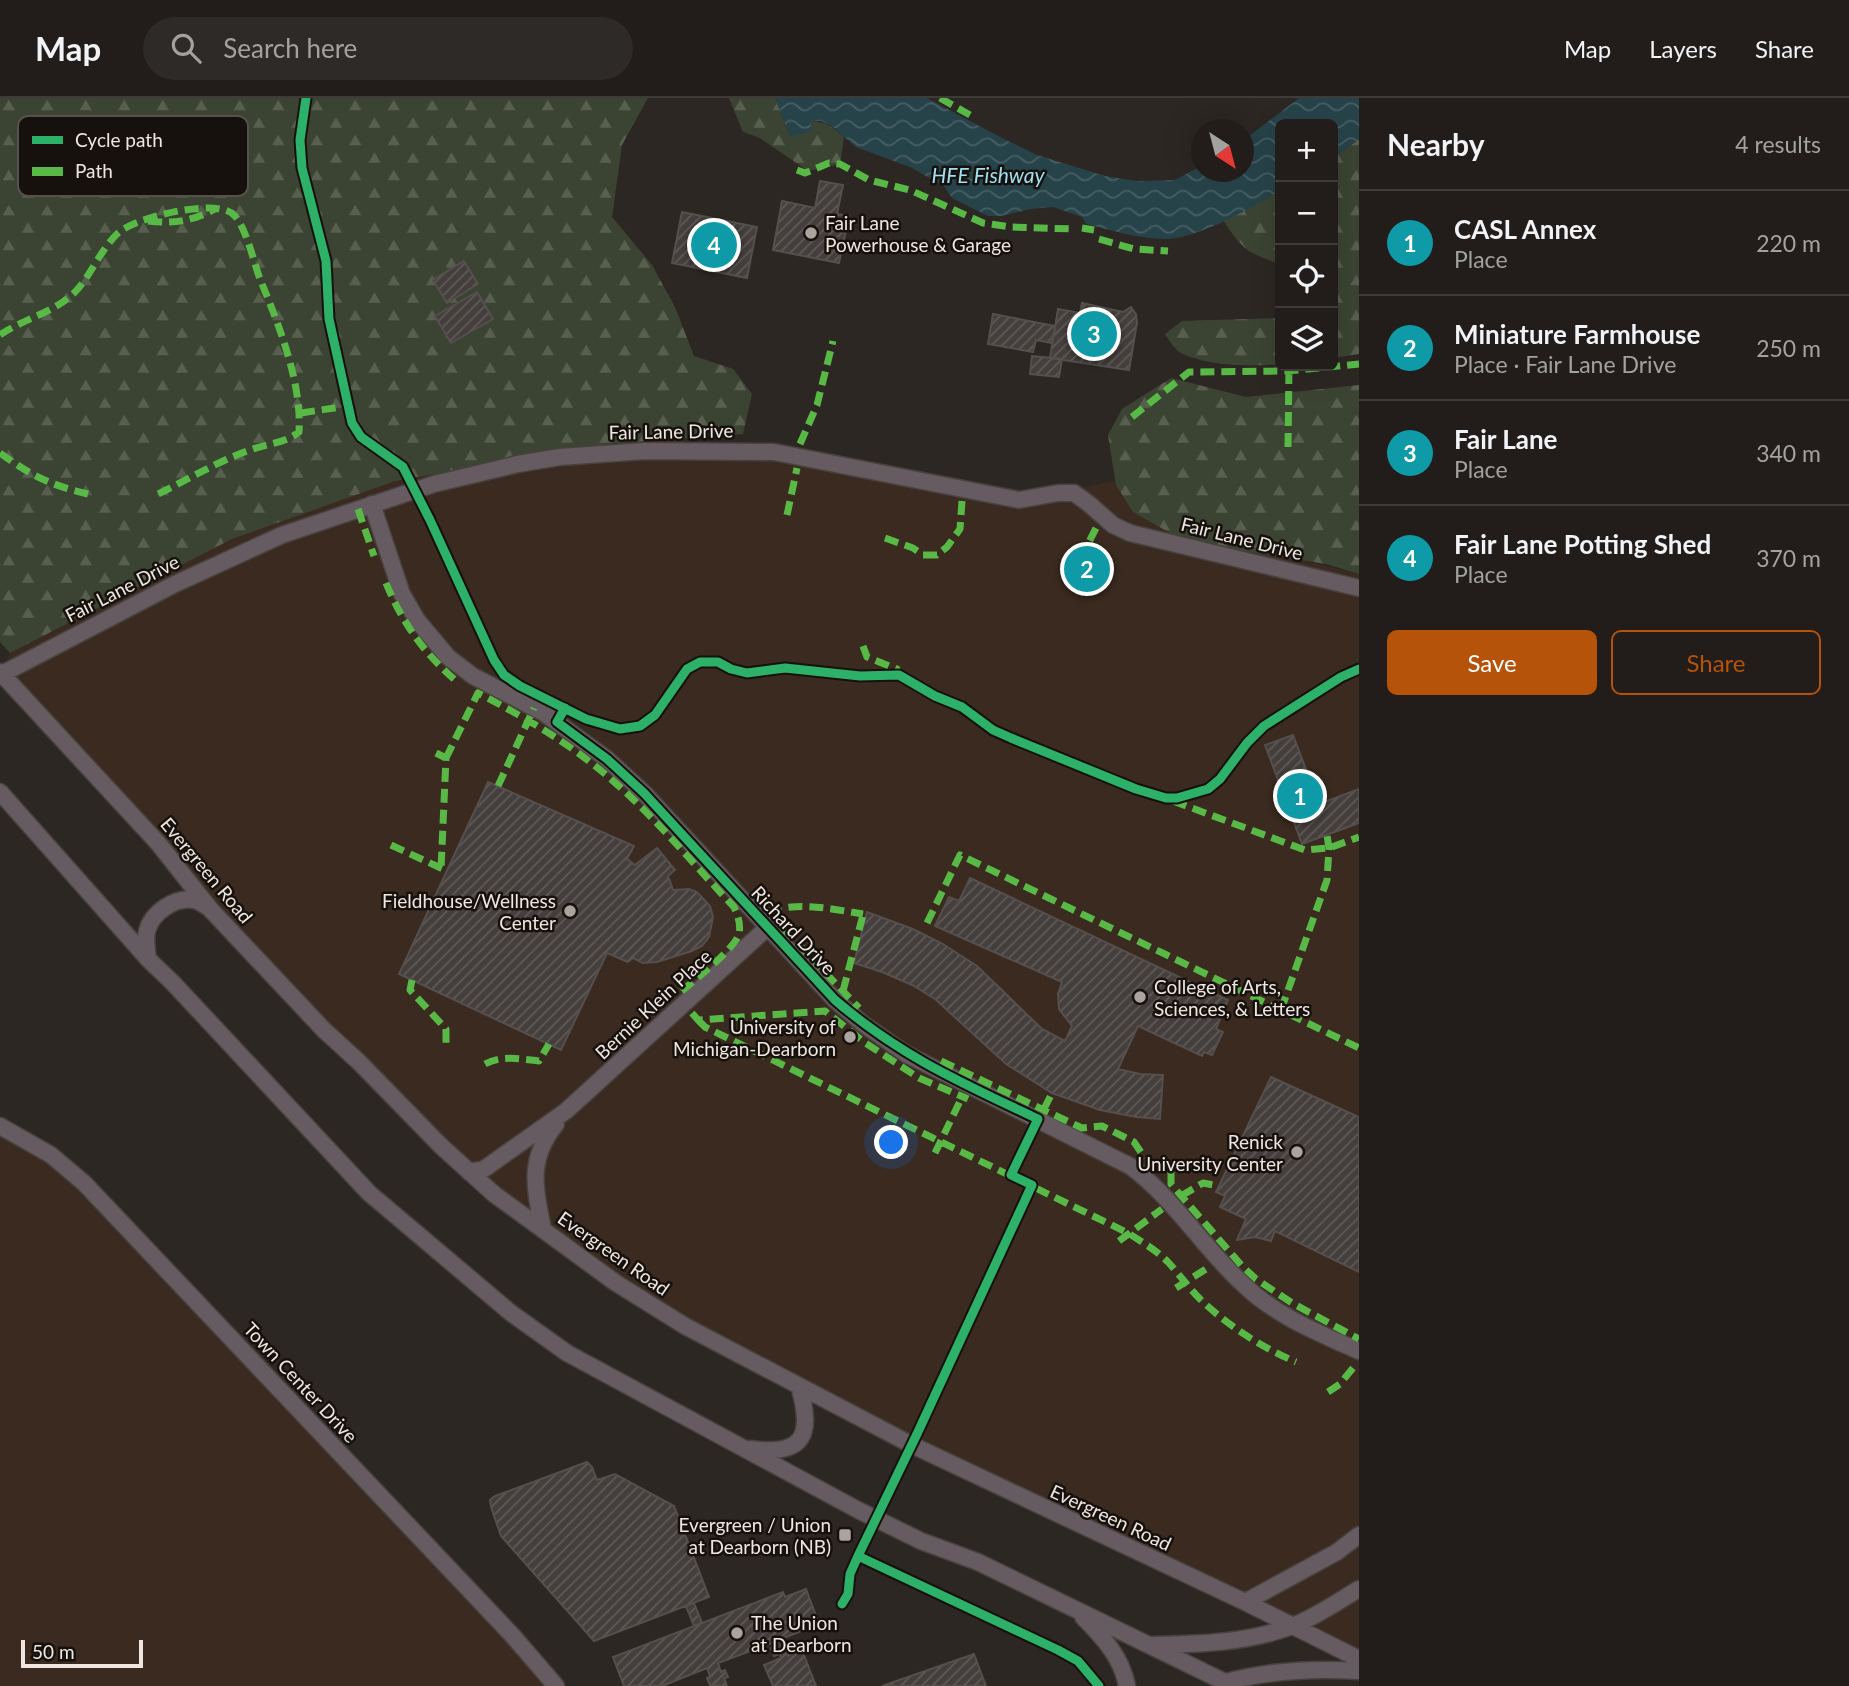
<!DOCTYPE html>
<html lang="en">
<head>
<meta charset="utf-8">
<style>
  :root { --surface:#221d1a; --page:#2e2a27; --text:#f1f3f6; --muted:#a2a2a2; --line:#3f3b39; --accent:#b45309 }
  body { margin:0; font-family:Lato,sans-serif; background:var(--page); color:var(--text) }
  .controls { position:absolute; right:21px; top:21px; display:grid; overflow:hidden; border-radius:10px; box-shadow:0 7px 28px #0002 }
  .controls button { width:63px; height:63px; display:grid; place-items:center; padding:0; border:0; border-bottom:2px solid var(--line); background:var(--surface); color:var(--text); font:35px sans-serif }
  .compass { position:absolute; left:1191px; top:21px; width:63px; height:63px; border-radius:50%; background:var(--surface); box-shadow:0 7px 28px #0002; rotate:144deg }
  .scale { position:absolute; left:21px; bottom:18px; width:122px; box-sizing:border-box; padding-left:7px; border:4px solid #efe6e1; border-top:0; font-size:19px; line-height:24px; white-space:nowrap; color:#efe6e1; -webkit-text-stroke:5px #16110d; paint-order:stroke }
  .you { position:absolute; left:892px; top:1045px; width:24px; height:24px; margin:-18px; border:5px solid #fff; border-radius:50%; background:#1a73e8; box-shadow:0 0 0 10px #1a73e833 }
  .badge { display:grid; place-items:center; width:46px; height:46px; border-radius:50%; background:var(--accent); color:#fff; font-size:23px; font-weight:700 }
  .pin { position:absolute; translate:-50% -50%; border:4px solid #fff; box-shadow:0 2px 7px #0006 }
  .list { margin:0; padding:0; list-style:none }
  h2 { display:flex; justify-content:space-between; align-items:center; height:91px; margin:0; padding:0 28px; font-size:30px }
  h2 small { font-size:23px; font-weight:400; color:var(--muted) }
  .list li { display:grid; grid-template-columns:46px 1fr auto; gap:21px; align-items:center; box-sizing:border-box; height:105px; padding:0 28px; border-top:2px solid var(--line) }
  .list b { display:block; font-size:26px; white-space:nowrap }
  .list p { margin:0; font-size:23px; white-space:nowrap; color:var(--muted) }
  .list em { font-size:23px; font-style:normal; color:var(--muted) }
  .actions { display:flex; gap:14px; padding:21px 28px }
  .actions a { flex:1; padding:16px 0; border:2px solid var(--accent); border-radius:10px; text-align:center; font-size:24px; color:var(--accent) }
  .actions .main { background:var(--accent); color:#fff }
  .icon { flex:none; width:38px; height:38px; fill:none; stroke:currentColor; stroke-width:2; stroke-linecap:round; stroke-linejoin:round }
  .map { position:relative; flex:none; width:1359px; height:1588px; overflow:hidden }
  header { display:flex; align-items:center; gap:42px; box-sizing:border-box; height:98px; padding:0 35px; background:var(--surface); border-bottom:2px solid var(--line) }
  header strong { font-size:33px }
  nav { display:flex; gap:38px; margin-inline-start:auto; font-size:24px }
  .search { width:490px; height:63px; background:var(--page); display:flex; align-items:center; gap:18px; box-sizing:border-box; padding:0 24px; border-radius:38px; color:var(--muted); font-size:26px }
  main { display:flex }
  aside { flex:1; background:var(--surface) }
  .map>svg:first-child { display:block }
</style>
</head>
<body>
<header>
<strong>Map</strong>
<div class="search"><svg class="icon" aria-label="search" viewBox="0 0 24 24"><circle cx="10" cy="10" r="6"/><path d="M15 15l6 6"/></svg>Search here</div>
<nav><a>Map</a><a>Layers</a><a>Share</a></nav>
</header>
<main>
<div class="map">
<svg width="1359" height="1588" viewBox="0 0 1359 1588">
  <defs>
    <pattern id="forest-firs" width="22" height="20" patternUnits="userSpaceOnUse" patternTransform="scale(1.75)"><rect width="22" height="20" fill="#3b4432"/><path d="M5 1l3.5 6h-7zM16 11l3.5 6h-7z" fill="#585f4f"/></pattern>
    <pattern id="water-waves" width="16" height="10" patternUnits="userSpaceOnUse" patternTransform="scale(1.75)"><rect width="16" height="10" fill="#27434a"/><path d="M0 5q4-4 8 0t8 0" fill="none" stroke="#475e64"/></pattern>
    <pattern id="building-hatch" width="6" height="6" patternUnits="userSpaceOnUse" patternTransform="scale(1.75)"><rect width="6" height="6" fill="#443e3c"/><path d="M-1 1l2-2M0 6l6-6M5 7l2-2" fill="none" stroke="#5f5a58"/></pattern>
  </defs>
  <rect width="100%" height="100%" fill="#2d2723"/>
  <path fill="#3a2a1f" d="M676 336 694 351 755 353 1019 402 1114 383 1187 435 1359 476V1557L1055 1412 688 1225 518 1108 446 1043 319 917 2 576 10 555 232 441 376 388 526 347Z
    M0 1028 51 1057 556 1588H0Z"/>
  <path fill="url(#forest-firs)" d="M0 0H648L622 47 612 119 652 167 675 209 694 258 733 271 752 296 743 336 606 346 395 383 232 441 10 555 0 544Z
    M729 0H775L790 39 809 23C825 23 833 29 844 39L840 66 808 73 760 40 743 34Z
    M1359 41V256L1333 260V60Z
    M1280 92V166C1247 155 1242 151 1223 122Z
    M1280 220V266C1253 269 1204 268 1179 254 1174 250 1169 242 1165 236L1182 223Z
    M1171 280 1246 299 1359 287V476L1326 466 1186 444 1133 414 1116 387 1108 337 1122 311Z"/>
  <path fill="url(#water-waves)" d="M775 0H927L1000 39 1037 57 1105 78 1137 83 1175 82 1201 68 1202 74H1244V42L1299 0H1359V41L1333 60V26H1280V92C1253 110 1193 143 1161 141 1136 140 1111 132 1086 126L1082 119 1053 109 1030 111 1001 118H988L952 100 944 88 910 69 856 49 833 29 821 23H810L812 33 790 39Z"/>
  <path fill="url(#building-hatch)" stroke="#554f4d" stroke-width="2" d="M820 83 843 87 837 116 849 118 839 165 773 152 782 103 815 110Z
    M682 114 757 129 747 180 672 165Z
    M464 163 478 186 447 205 433 182Z
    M477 194 493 221 451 245 435 218Z
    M1082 205 1123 214 1131 209 1136 216 1137 225 1129 272 1050 260 1058 211 1080 215Z
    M993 216 1055 228 1052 245 1036 242 1033 254 988 246Z
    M1032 258 1062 261 1059 279 1030 276Z
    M1089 463 1095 469 1084 480 1078 473Z
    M1293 637 1319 706 1359 691V725L1302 746 1265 647Z
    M488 684 634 748 627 761 635 767 657 750 675 772 668 778 673 792 689 791 697 794 710 808 713 819 709 839 702 848 692 853 657 864 643 865 633 860 628 864 607 855 561 952 399 876Z
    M970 780 1228 902 1216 931 1223 934 1212 957 1204 954 1202 958 1138 928 1118 971 1140 976 1163 977 1160 1021 1136 1019 1100 1012 1052 995 1006 966 935 901 912 887 882 874 854 865 867 814 913 831 943 846 977 868 1042 931 1065 943 1072 928 1059 911 1058 896 1062 884 935 828 949 799 959 803Z
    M1271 979 1359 1019V1174L1275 1133 1271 1143 1255 1139 1237 1142 1246 1121 1220 1109 1225 1098 1216 1094Z
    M587 1364 592 1369 597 1382 615 1376 674 1408 709 1499 594 1543 501 1438 491 1409 490 1402 495 1398Z
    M806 1491 819 1526 781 1541 783 1547 788 1545 791 1552 786 1554 788 1558 802 1552 816 1588H773L764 1567 781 1560 780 1556 774 1558 771 1550 777 1548 775 1544 718 1565 721 1574 725 1572 728 1579 724 1580 727 1588 710 1587 707 1580 710 1578 707 1570 662 1588H624L613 1559 783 1494 785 1499Z
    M694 1505 702 1525 694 1528 686 1508Z
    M974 1556 986 1588H882Z"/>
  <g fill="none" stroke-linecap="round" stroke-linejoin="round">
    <defs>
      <path id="minor" d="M372 406 402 496 417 522 448 559 473 578 544 615 607 661 644 695 835 902 863 926 906 956 1130 1068C1175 1101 1203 1150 1244 1187 1276 1218 1319 1235 1359 1253
        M0 574 158 745 211 812 324 932 359 964 441 1048 494 1096 616 1185 685 1228 912 1347 1245 1504 1359 1561
        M2 576 175 486 282 437 434 386 518 366 560 359 645 353 774 354 1019 402 1058 395H1074L1088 405 1113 427 1130 435 1359 490
        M0 694 148 861 173 885 369 1095 511 1215 567 1255 858 1412 921 1443 978 1464 1233 1588
        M148 861C147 853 145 842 147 833 152 814 175 799 194 802 199 803 204 807 209 810
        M0 1028 51 1057 84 1085 512 1537 556 1588
        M469 1074 484 1071 566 1013 767 830
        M543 1131C535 1090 527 1062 556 1026
        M750 1351C805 1358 813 1337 799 1288
        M1245 1504 1337 1454 1359 1437
        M1083 1519C1103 1539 1122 1560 1127 1588
        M1152 1547C1199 1546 1248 1545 1292 1528 1316 1519 1337 1504 1359 1491
        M1223 1585C1268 1572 1312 1570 1359 1573"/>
    </defs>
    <use href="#minor" stroke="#47423e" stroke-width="19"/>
    <use href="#minor" stroke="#655b60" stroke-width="16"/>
    <path stroke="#58b947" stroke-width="7" stroke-dasharray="14 7" stroke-linecap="butt" d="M940 0 970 17
      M797 72 805 75 829 65 840 66 869 82 910 92 983 125 1011 129 1074 131
      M148 123C174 126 192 123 215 111
      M1082 130 1094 132
      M1099 141 1134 151 1168 153
      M0 237C23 221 53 215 74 195 89 181 100 152 118 135 134 120 216 99 234 117 246 129 254 165 260 181 279 227 302 285 299 334 285 345 270 345 253 351 217 363 186 383 152 399
      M301 315 347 308
      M1132 319 1189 274 1289 273 1359 266
      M800 346 817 307 833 243
      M1288 349 1289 268
      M0 355C32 378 50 387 88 396
      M358 411 374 458
      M787 417 797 370
      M885 440 913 450 923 457H937L947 449 960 431 962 403
      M1085 463 1088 446 1098 426
      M386 485C402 524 423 554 455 582
      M863 548 867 559 897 571 899 577
      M436 655 446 660 441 771
      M446 660 478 595C526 620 571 646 612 682 656 720 694 767 734 809 738 818 741 826 739 836 734 852 691 885 677 897
      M498 688 534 610
      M1173 703 1305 752 1329 750 1359 739
      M391 747 445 772
      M768 814C798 803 832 811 863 816
      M927 825 960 757 1359 950
      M782 829 859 910
      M412 882 410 892 446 931V945
      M843 893 864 813
      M1281 912 1327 782 1329 750 1327 737
      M692 915 698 922 825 913 864 944 919 980 968 1001
      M698 922 705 929 1128 1135C1142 1144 1156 1152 1168 1164 1179 1176 1189 1190 1200 1201 1228 1228 1261 1249 1296 1264
      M941 963 1082 1030 1102 1028 1134 1044 1145 1060
      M485 966C502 957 520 961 539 963L549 946
      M1044 1011 1052 995
      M935 1055 962 999
      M1171 1074V1086L1242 1168 1256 1181 1292 1205 1359 1241
      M1181 1098 1203 1085 1219 1088
      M1119 1143 1162 1111
      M1176 1190 1209 1169
      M1328 1294 1340 1286 1357 1265"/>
    <defs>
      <path id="cycleway" d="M306 0 300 42 302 70 326 163 329 221 352 325 361 339 403 369 430 422 494 562 504 577 520 588 586 621 620 631 640 628 655 617 687 571 700 564H718L731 571 747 575 785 570 860 578 899 577 935 598 962 609 993 632 1011 640 1136 691 1166 700H1177L1208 691 1220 681 1247 645 1264 628 1341 579 1359 571
        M565 610 557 624 607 661 644 695 835 902C900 958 962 985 1038 1021L1011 1077 1032 1087 917 1336 858 1458 850 1476 848 1496 842 1506
        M858 1458 1058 1552 1078 1563 1099 1588"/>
    </defs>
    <use href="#cycleway" stroke="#16110d" stroke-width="13"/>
    <use href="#cycleway" stroke="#2db169" stroke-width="9"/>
  </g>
  <g fill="#aba39e" stroke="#16110d" stroke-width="2.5">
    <circle cx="811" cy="135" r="7"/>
    <circle cx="570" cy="813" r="7"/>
    <circle cx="1140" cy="899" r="7"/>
    <circle cx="850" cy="939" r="7"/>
    <circle cx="1297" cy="1054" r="7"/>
    <rect x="838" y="1430" width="14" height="14" rx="3.5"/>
    <circle cx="737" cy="1535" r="7"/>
  </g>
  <g text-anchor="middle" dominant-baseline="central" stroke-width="5" stroke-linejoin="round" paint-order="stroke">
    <g font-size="19" fill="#efe6e1" stroke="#16110d" text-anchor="end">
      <text x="825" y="124" text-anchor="start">Fair Lane<tspan x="825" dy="22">Powerhouse &amp; Garage</tspan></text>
      <text x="556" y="802">Fieldhouse/Wellness<tspan x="556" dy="22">Center</tspan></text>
      <text x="1154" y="888" text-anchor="start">College of Arts,<tspan x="1154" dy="22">Sciences, &amp; Letters</tspan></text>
      <text x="836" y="928">University of<tspan x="836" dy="22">Michigan-Dearborn</tspan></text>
      <text x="1283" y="1043">Renick<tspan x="1283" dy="22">University Center</tspan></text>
      <text x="831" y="1426">Evergreen / Union<tspan x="831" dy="22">at Dearborn (NB)</tspan></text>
      <text x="751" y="1524" text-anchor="start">The Union<tspan x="751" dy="22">at Dearborn</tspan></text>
    </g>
    <g font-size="19" fill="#efe6e1" stroke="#16110d">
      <text transform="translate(671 333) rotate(-1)">Fair Lane Drive</text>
      <text transform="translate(1242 440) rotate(14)">Fair Lane Drive</text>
      <text transform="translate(122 490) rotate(-27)">Fair Lane Drive</text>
      <text transform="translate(207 772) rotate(50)">Evergreen Road</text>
      <text transform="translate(794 832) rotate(47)">Richard Drive</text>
      <text transform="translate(653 906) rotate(-43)">Bernie Klein Place</text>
      <text transform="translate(614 1155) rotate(35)">Evergreen Road</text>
      <text transform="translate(301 1284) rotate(47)">Town Center Drive</text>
      <text transform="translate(1111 1419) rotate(25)">Evergreen Road</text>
    </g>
    <g font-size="21" font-style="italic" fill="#9edff2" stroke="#16110d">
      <text x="988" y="76">HFE Fishway</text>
    </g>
  </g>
  <rect x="18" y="18" width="230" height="80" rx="10" fill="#16110d" stroke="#57514d" stroke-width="2"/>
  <rect x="32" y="38" width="31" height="8" fill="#2db169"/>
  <rect x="32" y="69" width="31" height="9" fill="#58b947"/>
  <g font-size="19" fill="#efe6e1">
    <text x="75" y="49">Cycle path</text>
    <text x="75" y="80">Path</text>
  </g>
</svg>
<div class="controls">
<button>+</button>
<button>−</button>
<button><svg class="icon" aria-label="locate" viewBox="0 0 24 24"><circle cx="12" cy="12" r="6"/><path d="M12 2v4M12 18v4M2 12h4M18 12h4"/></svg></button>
<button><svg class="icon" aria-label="layers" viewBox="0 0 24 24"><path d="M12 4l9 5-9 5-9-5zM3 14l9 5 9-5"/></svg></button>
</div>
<svg class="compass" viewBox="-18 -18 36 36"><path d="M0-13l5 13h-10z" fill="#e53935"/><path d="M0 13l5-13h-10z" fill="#a2a2a2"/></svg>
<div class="scale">50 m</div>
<div class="you"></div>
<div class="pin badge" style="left:1300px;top:698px;background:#0f9aa8">1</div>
<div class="pin badge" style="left:1087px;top:471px;background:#0f9aa8">2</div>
<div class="pin badge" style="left:1094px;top:236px;background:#0f9aa8">3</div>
<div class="pin badge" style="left:714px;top:147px;background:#0f9aa8">4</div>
</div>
<aside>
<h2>Nearby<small>4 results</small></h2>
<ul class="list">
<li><span class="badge" style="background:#0f9aa8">1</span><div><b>CASL Annex</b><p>Place</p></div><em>220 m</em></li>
<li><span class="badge" style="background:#0f9aa8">2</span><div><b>Miniature Farmhouse</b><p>Place · Fair Lane Drive</p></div><em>250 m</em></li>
<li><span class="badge" style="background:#0f9aa8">3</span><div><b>Fair Lane</b><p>Place</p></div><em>340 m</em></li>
<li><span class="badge" style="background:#0f9aa8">4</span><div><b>Fair Lane Potting Shed</b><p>Place</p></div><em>370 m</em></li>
</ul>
<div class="actions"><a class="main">Save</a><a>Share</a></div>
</aside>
</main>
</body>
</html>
